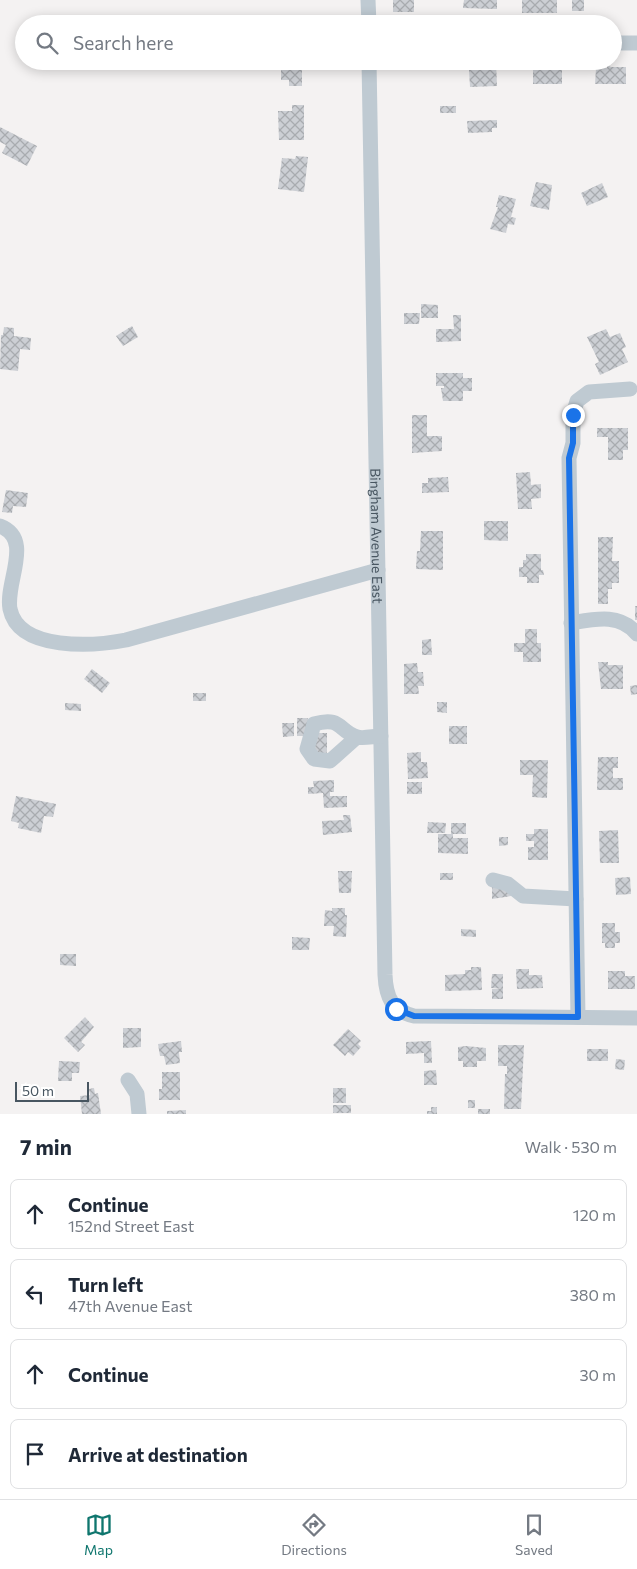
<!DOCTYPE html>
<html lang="en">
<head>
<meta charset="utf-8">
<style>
  :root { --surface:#fff; --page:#f2f2f3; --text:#1f2937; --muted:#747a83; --line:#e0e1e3; --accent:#0f766e }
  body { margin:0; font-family:Commissioner,sans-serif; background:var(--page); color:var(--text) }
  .scale { position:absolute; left:15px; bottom:12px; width:74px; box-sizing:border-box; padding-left:5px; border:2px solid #485661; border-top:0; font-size:14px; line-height:18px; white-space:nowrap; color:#485661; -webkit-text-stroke:4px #fff; paint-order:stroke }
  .stop { position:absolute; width:15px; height:15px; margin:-11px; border:4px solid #1a73e8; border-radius:50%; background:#fff }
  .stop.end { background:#1a73e8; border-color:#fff; box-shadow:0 1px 5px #0008 }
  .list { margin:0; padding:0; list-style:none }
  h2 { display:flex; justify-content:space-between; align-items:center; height:65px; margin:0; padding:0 20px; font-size:21px }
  h2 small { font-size:16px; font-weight:400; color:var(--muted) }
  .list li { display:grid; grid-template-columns:32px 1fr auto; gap:15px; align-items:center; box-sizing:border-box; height:70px; margin:0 10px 10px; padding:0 10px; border:1px solid var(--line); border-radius:8px }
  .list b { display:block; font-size:19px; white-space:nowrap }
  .list p { margin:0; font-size:16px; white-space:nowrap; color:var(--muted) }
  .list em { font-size:16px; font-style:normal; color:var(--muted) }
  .icon { flex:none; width:28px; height:28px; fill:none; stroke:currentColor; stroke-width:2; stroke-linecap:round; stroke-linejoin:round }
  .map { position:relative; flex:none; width:637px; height:1114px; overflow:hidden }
  .search { position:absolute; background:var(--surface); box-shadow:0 2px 12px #0003; left:15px; right:15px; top:15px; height:55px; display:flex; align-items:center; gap:12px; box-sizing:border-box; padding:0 18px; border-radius:28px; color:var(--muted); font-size:19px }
  .sheet { height:385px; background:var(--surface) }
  nav { display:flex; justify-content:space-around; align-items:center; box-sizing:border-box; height:70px; border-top:1px solid var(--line); background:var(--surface); font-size:14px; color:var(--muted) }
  nav a { display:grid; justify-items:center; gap:2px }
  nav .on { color:var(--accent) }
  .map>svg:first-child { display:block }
</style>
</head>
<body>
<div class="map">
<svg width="637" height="1114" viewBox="0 0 637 1114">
  <defs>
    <pattern id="building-cross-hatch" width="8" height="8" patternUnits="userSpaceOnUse" patternTransform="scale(1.25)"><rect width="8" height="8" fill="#cccfd4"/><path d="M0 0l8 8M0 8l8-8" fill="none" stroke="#a8abaf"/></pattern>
  </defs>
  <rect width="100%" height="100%" fill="#f4f2f2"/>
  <path fill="url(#building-cross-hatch)" d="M393 0H414V12H393Z
    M464 0H497V9L463 8Z
    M522 0H557V13H522Z
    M572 0H584V11H572Z
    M278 61H302V86H289V80H281V68H278Z
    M484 61H496L497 86 470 87 469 70 484 69Z
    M607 64 611 67H626V84H595L596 68H607Z
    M562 69V84H533V70Z
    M292 105H304V140H279L278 111H292Z
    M440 106H456V113H440Z
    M497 120V128H492V132L468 133 467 121Z
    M0 127 37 146 27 166 2 153 6 145 0 142Z
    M296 156 308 157 304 192 278 189 282 158 295 159Z
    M536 182 552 185 549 210 530 206Z
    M602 183 608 197 587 206 581 193Z
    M499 195 516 199 511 217 516 218 514 225 508 224 506 233 490 229 498 207H496Z
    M421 304 438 305V318H421Z
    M404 313H420L419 324H404Z
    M453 315H461V341L436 342V329H454Z
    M132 326 138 337 123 346 116 336Z
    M4 327 14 328V336L31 338 30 350 20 349 18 371 0 369 1 335H3Z
    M606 329 610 337 620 333 626 347 622 349 628 362 600 375 595 364 599 362 587 337Z
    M436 373H463V378H472V391H463V401H443L441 388H444V386H436Z
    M412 415H427V436H442V451L412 453Z
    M597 428H628V450H623V460H608V437H597Z
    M530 472 531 485 541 484V498L531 499 532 509H518L516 473Z
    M448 477 449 492 422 493V483H428V478Z
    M6 490 28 493 26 507 13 506 12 513 2 512Z
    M484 521H508V541L484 540Z
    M421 531H443V570L416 569 417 551H420Z
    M598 537H613L612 561H619V583H612V589H608V604H598Z
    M526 554H541V570H543L544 575H539V583H527V577H519V567H523V560H526Z
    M635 606H637V620H635Z
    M525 629H537V643H541V662H523V652H514V643H525Z
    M431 639 432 655H422V640Z
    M598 662H608V665H623V689H601Z
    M417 663 418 672H423L424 686H418L419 694H404V664Z
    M92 669 110 683 102 693 84 679Z
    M637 685V694L631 695 630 686Z
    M193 693H206V701H193Z
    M437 702H447V713L437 712Z
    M65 703 81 704V711L65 710Z
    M297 718H308V736H297Z
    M282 723H294V736L283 737Z
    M449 726H467V744H449Z
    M314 733H327V754H314Z
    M421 752V762H427L428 778 408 779 407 753Z
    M598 757H618V768H613V778H623V790H597Z
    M520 760H548L547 798 532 797 533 775H520Z
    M334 780V792H330V796H347V807L324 808 323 793 308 794V787H314L313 781Z
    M407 782H422V794H407Z
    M16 796 56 804 53 817 44 816 41 833 18 828 19 823 11 821Z
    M343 815H350L352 832 323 835 322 821 344 820Z
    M428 822 446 823 445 833H427Z
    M451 823H466V834H453V838H468V854L438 853V834H451Z
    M534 829H548V860H528V847H534V841H526V834H534Z
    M618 830 619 863H600L599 831Z
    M499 837H508V845L499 846Z
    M338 871H352L351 893H339Z
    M440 873H453V880H440Z
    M630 877 631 894 616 895 615 878Z
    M492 887 511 889V896L492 899Z
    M332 908H345V915H347L346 937 333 936 334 926H324L325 910 332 911Z
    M602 923H615V932H620V943H615V948H605V943H602Z
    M461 929 476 930V937L461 936Z
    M292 937 310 938 309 950H292Z
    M60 954H76V966L60 965Z
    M471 967H481L482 990 445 991V975L465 974V970H471Z
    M516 969H529V975H542L543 988 517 989Z
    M608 971H625V976H635V989H608Z
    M492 974H503V989L491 988Z
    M492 989H503V999H492Z
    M85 1017 94 1027 81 1042 85 1045 78 1052 64 1038Z
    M123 1028H141V1047L123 1048Z
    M348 1029 361 1041 358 1044 361 1047 353 1056 348 1052 345 1056 333 1045Z
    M181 1041 182 1052H179L180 1063 166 1065 164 1056H160L158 1044Z
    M431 1041 432 1063H424V1053L406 1054V1042Z
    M498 1045H524L521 1109H504L505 1074H507V1066H498Z
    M466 1046 486 1048V1061H477V1067H463V1061H458V1047Z
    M587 1049H608V1061H587Z
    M616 1059 625 1060 624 1070 615 1069Z
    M59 1061 80 1062 79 1073H72V1081H58Z
    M436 1070 437 1085H424V1071Z
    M162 1072H180V1100H159V1089H162Z
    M94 1088 95 1094 98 1093 101 1114H82L80 1096 90 1095 89 1089Z
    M333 1088H346V1103H333Z
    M468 1100H475V1108H468Z
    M333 1105H351V1113H333Z
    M431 1107H437V1114H427V1111H431Z
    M478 1109H490V1114H478Z
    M186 1110V1114H167V1111Z"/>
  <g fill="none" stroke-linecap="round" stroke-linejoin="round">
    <g stroke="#bfcad2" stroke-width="15">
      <path d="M368 0 369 24"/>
      <path d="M613 43H637"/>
      <path id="s1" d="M369 61 385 975C386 997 392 1011 414 1016L637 1018"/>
      <path d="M0 526C34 539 5 582 10 609 19 652 95 646 126 640L378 570"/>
      <path d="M571 623C595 619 620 613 637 634"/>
      <path d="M357 737 330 761 314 759 307 749 314 724C342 716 338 731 357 737 363 739 374 736 381 736"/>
      <path d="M493 880 508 884 523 896 576 899"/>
      <path d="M578 1017 569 458 573 443V415L577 401 589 392 630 389"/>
      <path d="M128 1080 137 1094 139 1114"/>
    </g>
  </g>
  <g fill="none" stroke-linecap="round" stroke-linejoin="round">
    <path stroke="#1a73e8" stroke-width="6" d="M396 1009 414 1016 578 1017 569 458 573 443V415"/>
  </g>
  <g text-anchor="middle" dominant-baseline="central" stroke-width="5" stroke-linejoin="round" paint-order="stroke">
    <g font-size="14" fill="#485661" stroke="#fff">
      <text stroke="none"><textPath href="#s1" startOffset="475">Bingham Avenue East</textPath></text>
    </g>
  </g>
</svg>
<div class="scale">50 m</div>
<div class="stop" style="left:396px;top:1009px"></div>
<div class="stop end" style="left:573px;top:415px"></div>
<div class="search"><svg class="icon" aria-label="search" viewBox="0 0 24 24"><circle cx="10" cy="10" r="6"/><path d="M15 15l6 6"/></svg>Search here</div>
</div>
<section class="sheet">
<h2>7 min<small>Walk · 530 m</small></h2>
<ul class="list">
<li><svg class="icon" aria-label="ahead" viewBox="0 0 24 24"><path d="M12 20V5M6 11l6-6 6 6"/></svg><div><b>Continue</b><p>152nd Street East</p></div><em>120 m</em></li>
<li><svg class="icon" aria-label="left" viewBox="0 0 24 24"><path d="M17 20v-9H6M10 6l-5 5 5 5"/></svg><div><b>Turn left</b><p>47th Avenue East</p></div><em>380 m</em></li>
<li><svg class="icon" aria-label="ahead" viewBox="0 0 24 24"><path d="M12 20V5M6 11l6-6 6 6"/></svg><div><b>Continue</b></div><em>30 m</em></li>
<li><svg class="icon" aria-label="arrive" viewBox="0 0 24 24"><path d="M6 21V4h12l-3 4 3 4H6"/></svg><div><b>Arrive at destination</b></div></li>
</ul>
</section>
<nav>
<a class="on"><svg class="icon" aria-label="map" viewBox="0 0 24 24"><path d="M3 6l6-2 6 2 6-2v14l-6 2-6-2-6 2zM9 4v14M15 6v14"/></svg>Map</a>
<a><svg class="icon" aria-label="directions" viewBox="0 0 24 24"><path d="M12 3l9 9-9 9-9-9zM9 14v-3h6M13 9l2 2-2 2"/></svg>Directions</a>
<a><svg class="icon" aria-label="saved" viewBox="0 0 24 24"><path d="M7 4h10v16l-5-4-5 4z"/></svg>Saved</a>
</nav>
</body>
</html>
